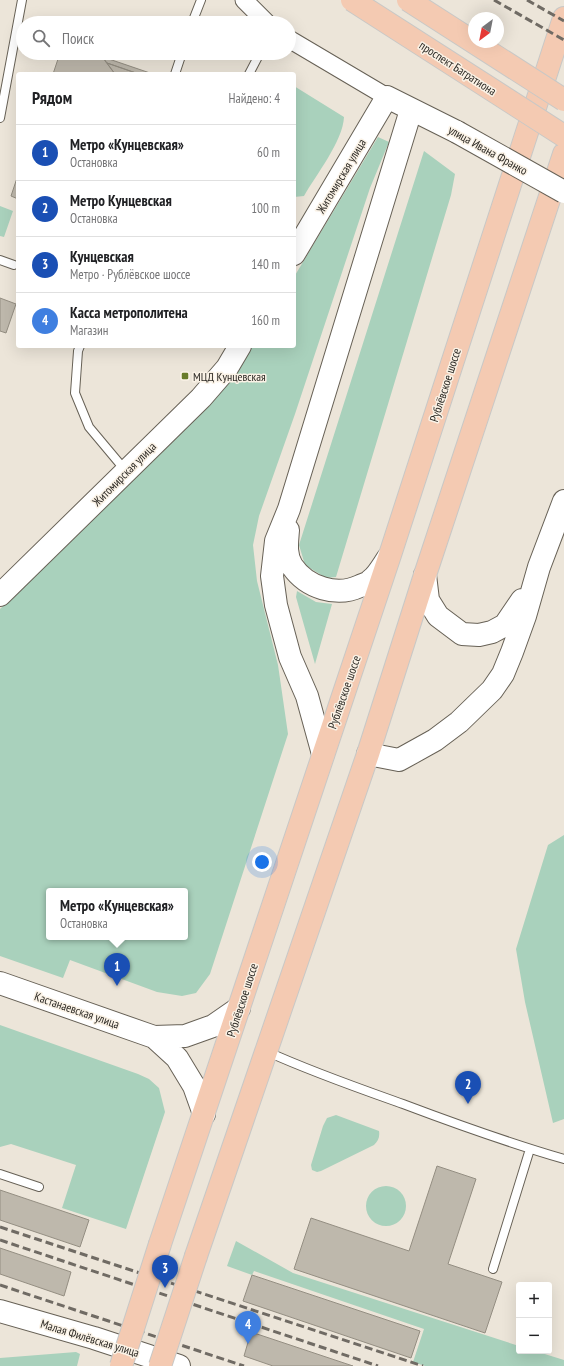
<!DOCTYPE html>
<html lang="ru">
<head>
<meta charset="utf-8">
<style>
  :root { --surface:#fff; --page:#f2f2f2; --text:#202124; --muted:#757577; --line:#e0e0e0; --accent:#697c2b }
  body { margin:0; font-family:"PT Sans Narrow",sans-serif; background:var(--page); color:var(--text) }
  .controls { position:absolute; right:12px; bottom:12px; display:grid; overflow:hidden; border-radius:4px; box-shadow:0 4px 16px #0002 }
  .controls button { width:36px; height:36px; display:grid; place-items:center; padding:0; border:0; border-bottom:1px solid var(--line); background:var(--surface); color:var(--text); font:20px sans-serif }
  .compass { position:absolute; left:468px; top:12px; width:36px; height:36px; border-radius:50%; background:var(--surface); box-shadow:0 4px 16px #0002; rotate:212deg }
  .you { position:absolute; left:262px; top:862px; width:14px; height:14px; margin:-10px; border:3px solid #fff; border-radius:50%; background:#1a73e8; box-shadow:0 0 0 6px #1a73e833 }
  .badge { display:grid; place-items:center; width:26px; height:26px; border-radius:50%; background:var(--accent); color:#fff; font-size:13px; font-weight:700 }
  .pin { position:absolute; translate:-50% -33px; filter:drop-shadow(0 1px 2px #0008) }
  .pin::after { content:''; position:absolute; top:21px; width:14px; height:12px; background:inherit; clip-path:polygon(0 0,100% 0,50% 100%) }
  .popup { position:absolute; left:46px; top:888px; width:142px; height:52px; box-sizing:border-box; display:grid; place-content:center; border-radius:4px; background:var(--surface); filter:drop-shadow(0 1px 3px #0005); font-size:13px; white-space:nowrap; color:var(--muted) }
  .popup b { font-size:15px; color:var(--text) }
  .popup::after { content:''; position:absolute; left:50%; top:100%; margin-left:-8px; border:8px solid transparent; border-top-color:var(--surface) }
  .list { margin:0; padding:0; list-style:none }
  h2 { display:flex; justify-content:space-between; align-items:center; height:52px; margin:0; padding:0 16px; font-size:17px }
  h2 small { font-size:13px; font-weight:400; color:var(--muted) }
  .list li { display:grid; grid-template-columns:26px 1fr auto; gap:12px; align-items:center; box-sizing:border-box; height:56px; padding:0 16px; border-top:1px solid var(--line) }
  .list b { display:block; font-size:15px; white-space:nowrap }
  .list p { margin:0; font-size:13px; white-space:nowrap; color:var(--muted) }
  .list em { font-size:13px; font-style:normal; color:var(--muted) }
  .icon { flex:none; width:22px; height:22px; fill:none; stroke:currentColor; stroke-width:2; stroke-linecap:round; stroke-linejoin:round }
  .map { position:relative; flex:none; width:564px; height:1366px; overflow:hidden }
  .search { position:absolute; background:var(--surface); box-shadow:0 4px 16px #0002; left:16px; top:16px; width:280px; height:44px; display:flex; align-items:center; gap:10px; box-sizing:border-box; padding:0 14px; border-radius:22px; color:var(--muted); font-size:15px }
  .panel { position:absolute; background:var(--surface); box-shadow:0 4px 16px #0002; left:16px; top:72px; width:280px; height:276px; border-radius:4px }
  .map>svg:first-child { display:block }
</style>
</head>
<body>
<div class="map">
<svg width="564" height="1366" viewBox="0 0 564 1366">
  <rect width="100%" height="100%" fill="#ece5d9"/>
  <path fill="#a9d1bc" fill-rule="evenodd" d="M294 86 344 117C343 141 316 175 304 196L294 197Z
    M378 137 389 142 370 188 295 414 259 516 253 545 257 581 278 665 288 734 210 974 196 993 182 996 157 992 70 960 63 978 0 956V609L209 405 253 346H294V277ZM49 891H185V937H49Z
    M424 151 455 174 451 195 336 577 326 578 305 565 299 545Z
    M0 206 13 211 4 237 0 236Z
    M297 591 316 602 332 604 315 664 296 597Z
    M564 835V1119L553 1123 525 1002 516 949 548 845Z
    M0 1025 138 1074 149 1079 159 1088 165 1112 126 1229 62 1208 76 1165 11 1144 0 1147Z
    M336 1115 379 1131C380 1137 378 1141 374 1145L321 1171 317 1172 312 1170 311 1165 323 1126 327 1118Z
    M366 1206a20 20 0 1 1 40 0a20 20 0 1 1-40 0Z
    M236 1241 293 1273 519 1346V1351H535L564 1360V1366H425L413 1362 424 1329 254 1271 252 1275 227 1266Z
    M76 1352 80 1354 77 1366H0V1358Z"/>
  <path fill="#beb8ac" stroke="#948e82" d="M60 53H99L115 74H53Z
    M103 57 153 74H136V73L107 63Z
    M107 63 136 73V74H115Z
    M18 175V199L11 196Z
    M0 298 16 304 6 333 0 331Z
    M437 1166 476 1179 448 1264 502 1282 485 1333 294 1269 311 1218 409 1251Z
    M0 1190 89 1220 80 1247 0 1220Z
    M0 1248 71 1272 64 1296 0 1274Z
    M252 1275 420 1331 411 1358 243 1301Z
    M251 1332 353 1366H273L244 1356Z"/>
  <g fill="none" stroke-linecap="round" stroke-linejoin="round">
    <defs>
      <path id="lane" d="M192 23 201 0
        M175 74 182 53
        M249 74 260 53
        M0 118 22 0
        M0 260 14 265
        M80 346 78 351 75 393 89 427 125 470
        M268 1052C312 1072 358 1088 403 1104 456 1124 509 1143 564 1159
        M0 1174 39 1187
        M493 1269 530 1149"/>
      <path id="street" d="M244 0 267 23
        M289 39 387 97"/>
      <path id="secondary" d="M294 254 387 97 457 132
        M288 530C287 542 285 555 292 566 307 588 337 597 360 586 364 584 369 583 371 580 378 575 383 565 388 558
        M425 575 428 600 438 616 462 634 479 635 492 632 505 625 522 600
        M0 595 201 398 227 368 240 346
        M323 754 307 696 290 657 276 605 272 576 276 541 289 509 411 110
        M368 754 399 760 435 740 459 722 492 690 503 674 512 652 525 616 539 567 564 501
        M0 983 154 1037 185 1036 213 1026 239 1008
        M154 1037 177 1058 194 1086 204 1114
        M0 1311 94 1338 179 1366"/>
      <path id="primary" d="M160 1244 389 558 564 18
        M196 1256 368 754 425 575 564 154"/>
    </defs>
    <use href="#lane" stroke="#676156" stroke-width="10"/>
    <use href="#street" stroke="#676156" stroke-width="19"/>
    <use href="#secondary" stroke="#676156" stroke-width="24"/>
    <use href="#primary" stroke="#c8c8c6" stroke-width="24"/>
    <use href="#lane" stroke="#fff" stroke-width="8"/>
    <use href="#street" stroke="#fff" stroke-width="17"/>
    <use href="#secondary" stroke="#fff" stroke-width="22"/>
    <use href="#primary" stroke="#f4cab2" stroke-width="22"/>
    <path stroke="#706b64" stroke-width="3" stroke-dasharray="8 4" stroke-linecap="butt" d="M494 0 564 40
      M527 0 564 21
      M0 1227 423 1366
      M0 1240 378 1366
      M0 1285 244 1366"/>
    <defs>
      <path id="secondary-bridge" d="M457 132 564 192"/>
      <path id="primary-bridge" d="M352 0 564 136
        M408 0 564 100
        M121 1366 160 1244
        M160 1366 196 1256"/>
    </defs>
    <use href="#secondary-bridge" stroke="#676156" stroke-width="24" stroke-linecap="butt"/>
    <use href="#primary-bridge" stroke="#c8c8c6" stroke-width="24" stroke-linecap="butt"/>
    <use href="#secondary-bridge" stroke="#fff" stroke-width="22"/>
    <use href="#primary-bridge" stroke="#f4cab2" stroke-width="22"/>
  </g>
  <rect fill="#697c2b" stroke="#faf2e6" stroke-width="1.5" x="181" y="372" width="8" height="8" rx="2"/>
  <g text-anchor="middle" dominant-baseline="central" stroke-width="3" stroke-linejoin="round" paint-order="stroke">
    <g font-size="12" fill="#2d2a25" stroke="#faf2e6">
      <text transform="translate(458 68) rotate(33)">проспект Багратиона</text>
      <text transform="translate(488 150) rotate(29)">улица Ивана Франко</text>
      <text transform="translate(341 176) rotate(-59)">Житомирская улица</text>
      <text transform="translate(445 385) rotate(-72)">Рублёвское шоссе</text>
      <text transform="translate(124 474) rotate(-45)">Житомирская улица</text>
      <text transform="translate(344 692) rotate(-71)">Рублёвское шоссе</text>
      <text transform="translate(242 1000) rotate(-72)">Рублёвское шоссе</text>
      <text transform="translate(77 1010) rotate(19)">Кастанаевская улица</text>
      <text transform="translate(90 1338) rotate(17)">Малая Филёвская улица</text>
    </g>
    <g font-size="12" fill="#2d2a25" stroke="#faf2e6" text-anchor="start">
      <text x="193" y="376">МЦД Кунцевская</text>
    </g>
  </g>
</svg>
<div class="controls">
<button>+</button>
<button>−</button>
</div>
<svg class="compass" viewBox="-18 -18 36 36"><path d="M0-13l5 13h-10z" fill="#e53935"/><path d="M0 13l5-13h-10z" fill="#757577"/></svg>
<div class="you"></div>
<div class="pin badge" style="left:117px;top:986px;background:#1a4fb4">1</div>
<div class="popup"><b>Метро «Кунцевская»</b>Остановка</div>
<div class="pin badge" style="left:468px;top:1104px;background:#1a4fb4">2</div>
<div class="pin badge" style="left:165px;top:1288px;background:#1a4fb4">3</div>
<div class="pin badge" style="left:248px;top:1344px;background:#3f7fe0">4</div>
<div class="search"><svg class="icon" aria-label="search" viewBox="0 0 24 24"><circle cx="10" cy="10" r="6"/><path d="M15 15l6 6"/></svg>Поиск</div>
<section class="panel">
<h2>Рядом<small>Найдено: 4</small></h2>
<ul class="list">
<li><span class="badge" style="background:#1a4fb4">1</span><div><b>Метро «Кунцевская»</b><p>Остановка</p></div><em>60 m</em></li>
<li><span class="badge" style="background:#1a4fb4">2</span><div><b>Метро Кунцевская</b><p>Остановка</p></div><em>100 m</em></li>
<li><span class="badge" style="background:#1a4fb4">3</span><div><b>Кунцевская</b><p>Метро · Рублёвское шоссе</p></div><em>140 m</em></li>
<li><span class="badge" style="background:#3f7fe0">4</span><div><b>Касса метрополитена</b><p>Магазин</p></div><em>160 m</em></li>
</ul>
</section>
</div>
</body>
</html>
